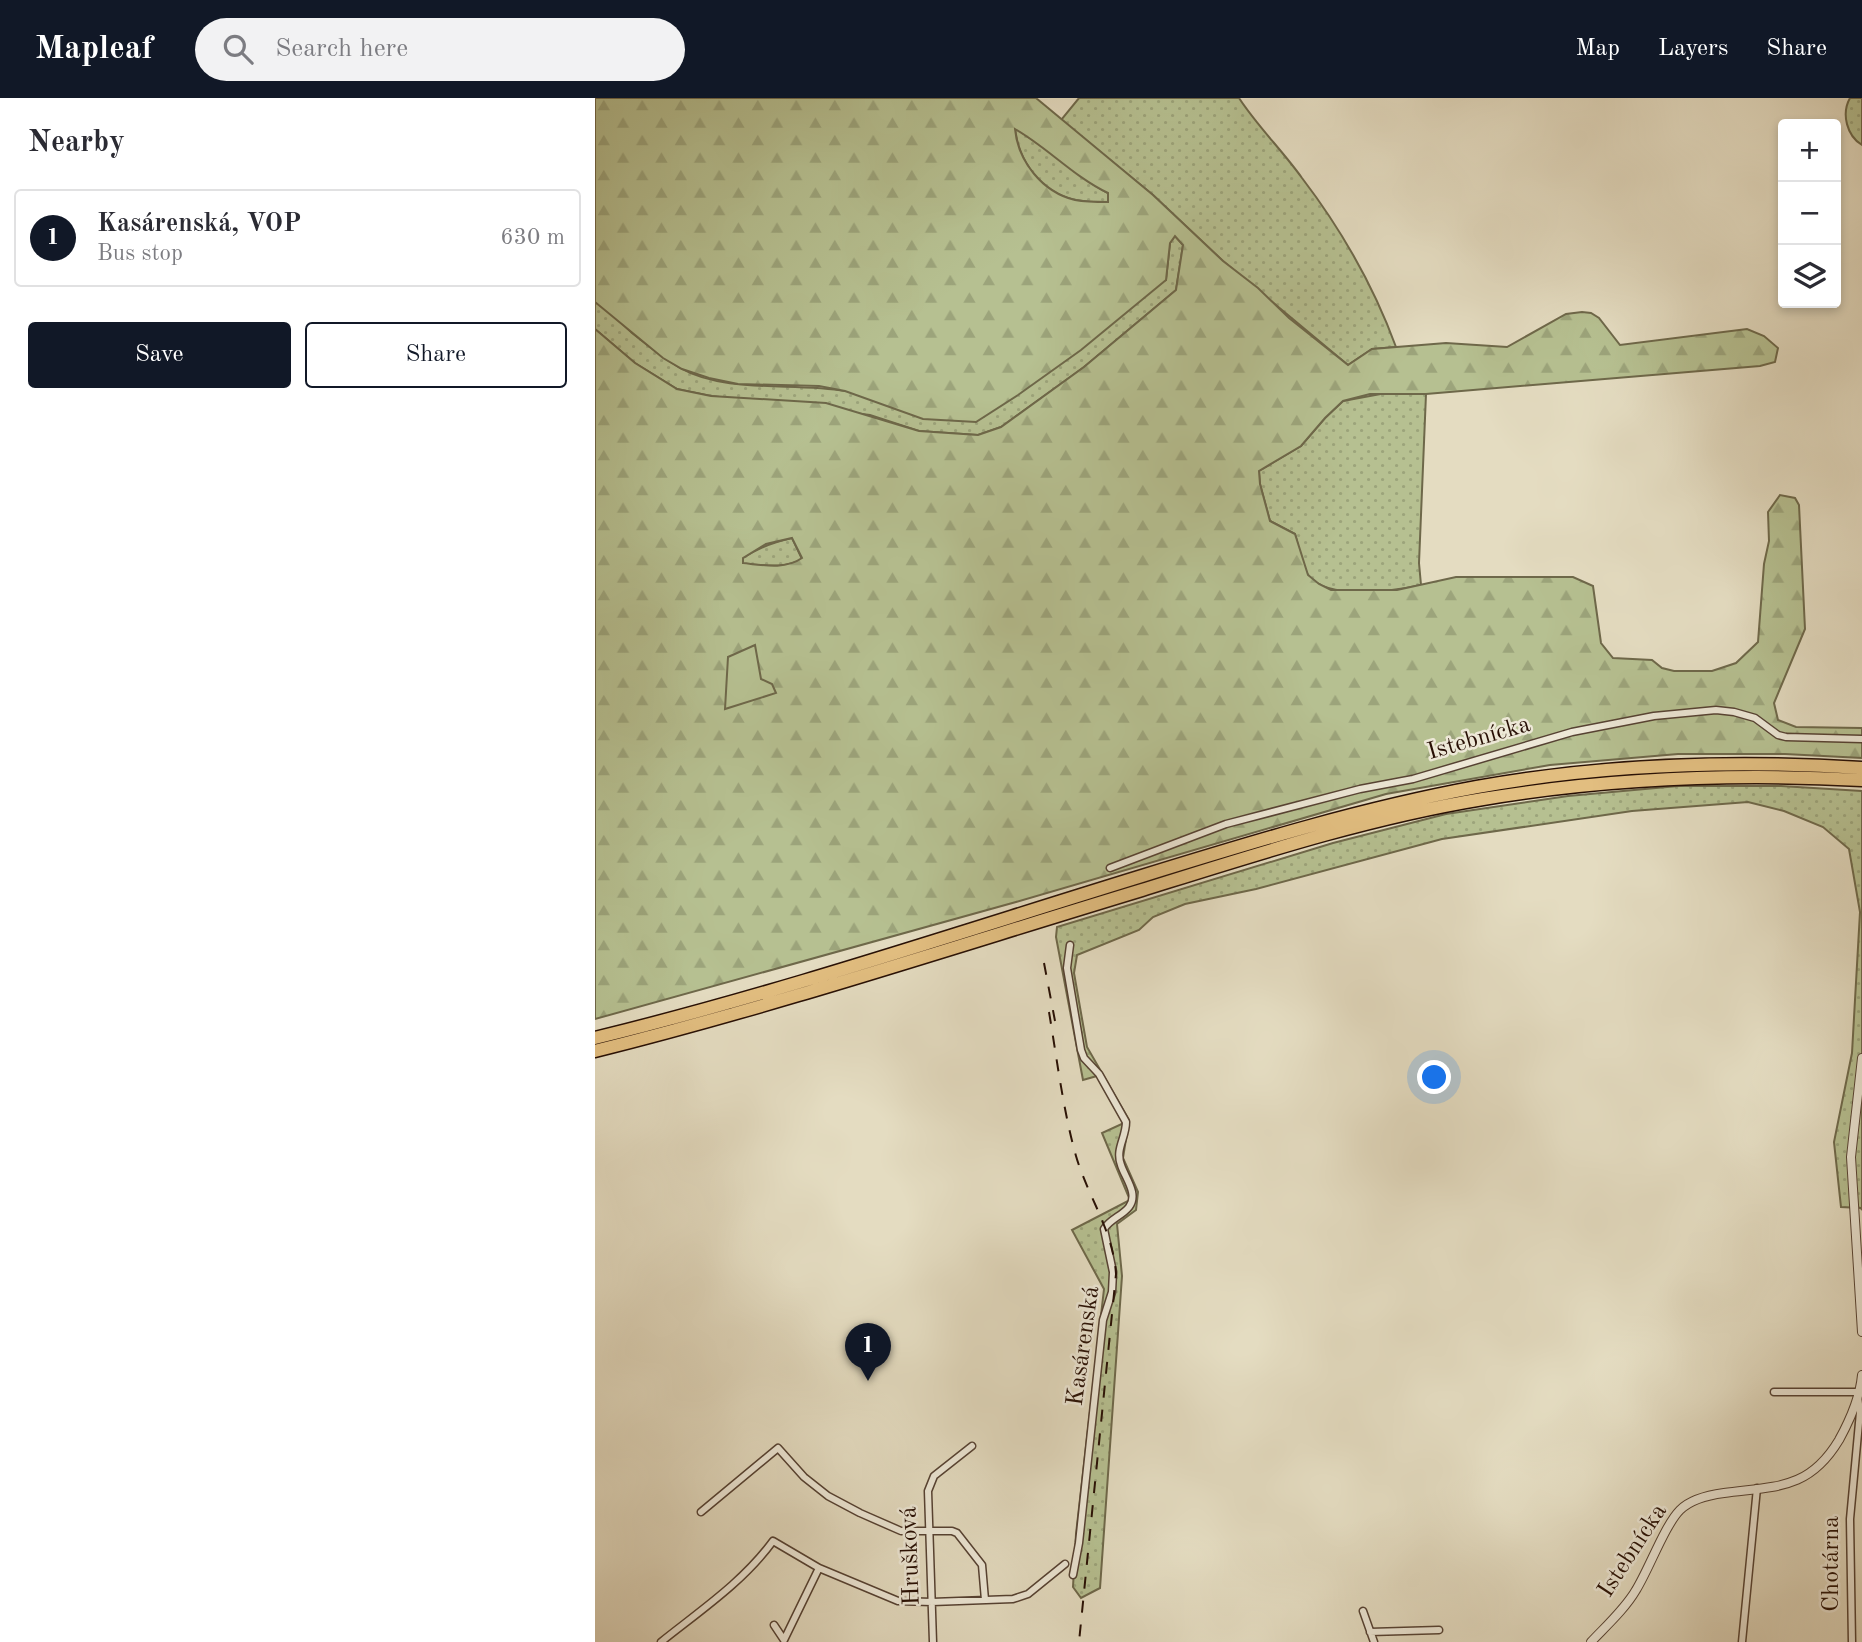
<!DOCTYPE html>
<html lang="en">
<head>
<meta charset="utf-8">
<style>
  :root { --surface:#fff; --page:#f2f2f3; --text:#2b2b33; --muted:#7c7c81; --line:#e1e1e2; --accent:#111827 }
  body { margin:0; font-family:"Old Standard TT",serif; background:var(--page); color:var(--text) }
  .controls { position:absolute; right:21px; top:21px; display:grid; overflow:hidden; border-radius:7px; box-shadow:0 4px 10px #0003 }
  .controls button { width:63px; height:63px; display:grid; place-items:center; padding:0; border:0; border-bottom:2px solid var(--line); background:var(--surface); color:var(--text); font:35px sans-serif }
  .you { position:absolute; left:840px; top:980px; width:24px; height:24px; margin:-18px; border:5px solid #fff; border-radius:50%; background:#1a73e8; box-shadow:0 0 0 10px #1a73e833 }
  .badge { display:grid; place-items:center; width:46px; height:46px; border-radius:50%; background:var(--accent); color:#fff; font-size:23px; font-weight:700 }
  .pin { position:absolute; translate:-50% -58px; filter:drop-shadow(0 2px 4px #0008) }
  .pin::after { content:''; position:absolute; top:37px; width:24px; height:21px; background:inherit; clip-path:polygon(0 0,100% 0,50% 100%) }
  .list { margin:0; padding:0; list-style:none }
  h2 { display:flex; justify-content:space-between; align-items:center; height:91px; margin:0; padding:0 28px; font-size:30px }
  h2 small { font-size:23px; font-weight:400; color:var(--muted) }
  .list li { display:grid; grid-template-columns:46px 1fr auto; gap:21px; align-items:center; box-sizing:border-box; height:98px; margin:0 14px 14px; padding:0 14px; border:2px solid var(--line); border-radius:7px }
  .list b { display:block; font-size:26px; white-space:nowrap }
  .list p { margin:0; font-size:23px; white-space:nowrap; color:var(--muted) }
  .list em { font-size:23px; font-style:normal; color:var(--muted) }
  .actions { display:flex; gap:14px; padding:21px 28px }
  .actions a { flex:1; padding:16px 0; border:2px solid var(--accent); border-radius:7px; text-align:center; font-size:24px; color:var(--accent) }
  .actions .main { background:var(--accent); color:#fff }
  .icon { flex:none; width:38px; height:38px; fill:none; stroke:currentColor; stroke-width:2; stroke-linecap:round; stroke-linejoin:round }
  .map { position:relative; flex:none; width:1267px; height:1544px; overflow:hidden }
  header { display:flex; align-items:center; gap:42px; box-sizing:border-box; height:98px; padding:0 35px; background:var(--accent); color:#fff }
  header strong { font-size:33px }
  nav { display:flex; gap:38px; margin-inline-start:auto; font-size:24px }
  .search { width:490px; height:63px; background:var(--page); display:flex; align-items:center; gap:18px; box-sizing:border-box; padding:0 24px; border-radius:38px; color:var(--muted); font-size:26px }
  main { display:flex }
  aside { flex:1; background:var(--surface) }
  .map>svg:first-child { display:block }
</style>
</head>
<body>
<header>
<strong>Mapleaf</strong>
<div class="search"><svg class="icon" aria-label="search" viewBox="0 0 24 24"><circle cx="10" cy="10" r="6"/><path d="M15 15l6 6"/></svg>Search here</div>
<nav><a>Map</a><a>Layers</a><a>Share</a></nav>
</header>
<main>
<aside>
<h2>Nearby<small></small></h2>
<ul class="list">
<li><span class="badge">1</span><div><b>Kasárenská, VOP</b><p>Bus stop</p></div><em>630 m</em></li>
</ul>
<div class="actions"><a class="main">Save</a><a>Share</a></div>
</aside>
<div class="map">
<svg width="1267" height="1544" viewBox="0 0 1267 1544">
  <defs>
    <pattern id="grass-dots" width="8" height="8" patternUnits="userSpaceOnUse" patternTransform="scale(1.75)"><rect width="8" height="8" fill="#b6c091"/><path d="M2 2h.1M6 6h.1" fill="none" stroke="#9ca47b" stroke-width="1.8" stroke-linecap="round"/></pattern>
    <pattern id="forest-firs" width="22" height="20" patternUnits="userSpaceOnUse" patternTransform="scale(1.75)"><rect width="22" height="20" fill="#b6c091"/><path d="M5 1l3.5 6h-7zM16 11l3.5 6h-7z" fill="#9ca47b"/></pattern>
  </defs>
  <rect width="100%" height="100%" fill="#e4dcc1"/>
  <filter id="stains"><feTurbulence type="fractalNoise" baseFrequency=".00286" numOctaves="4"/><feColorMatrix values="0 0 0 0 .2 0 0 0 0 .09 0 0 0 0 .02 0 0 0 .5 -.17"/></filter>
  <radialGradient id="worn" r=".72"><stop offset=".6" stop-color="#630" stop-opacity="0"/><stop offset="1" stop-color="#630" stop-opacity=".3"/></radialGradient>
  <path fill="url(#grass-dots)" stroke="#6e684a" stroke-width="2" d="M484 0H644C663 29 687 52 707 80 746 131 779 189 801 249L777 251 753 267 628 163 558 97 466 22Z
    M1255 0H1267V47C1252 38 1246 16 1255 0Z
    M420 29C433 40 448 48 462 59 479 72 493 85 513 95V105C503 104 491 104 480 102 446 94 423 63 420 29Z
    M580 138 588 147 581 192 489 269 406 329 383 337 324 333 275 317 116 298 82 291 40 265 0 231V204C14 212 25 224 37 235 52 247 69 260 85 270 131 296 199 284 250 293L571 182 575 145Z
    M791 295 831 296 824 465 826 487C800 493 732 502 714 478 706 469 704 448 700 436L675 423 665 386 664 373 706 348 730 320 748 303Z
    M197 440 207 461C190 471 168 467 148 466V460C164 449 179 444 197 440Z
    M1083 688H1186L1267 693V1112L1266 1110 1246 1109 1239 1044 1257 955 1265 814 1254 751 1228 729 1189 713 1153 704 1037 713 847 741 661 791 590 806 558 819 544 832 482 857 479 875 492 949 534 1022 528 1060 543 1094 541 1112 522 1126 527 1178 505 1490 486 1500 478 1489 481 1436 509 1191 477 1132 535 1102 507 1035 529 1025 502 978 488 982 461 839 462 829 738 745 851 716 973 698Z"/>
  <path fill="url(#forest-firs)" stroke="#6e684a" stroke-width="2" fill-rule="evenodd" d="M0 0H441L558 97 628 163 663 190 694 220 753 267 777 251 851 245 912 249 971 216 987 214 996 215 1004 220 1025 247 1152 231 1169 238 1183 250 1180 264 1165 268 831 296H775L748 303 730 320 706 348 664 373 665 386 675 423 700 436 713 477 724 486 736 492H802L861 479H978L998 488 1006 545 1018 560 1057 562 1067 570 1079 573H1117L1141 565 1163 544 1169 466 1174 443 1173 414 1185 397 1200 400 1204 407 1210 531 1179 605 1183 622 1201 629 1267 630V660L1190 656H1083L955 667 791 696 421 804 0 921V231L40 265 82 291 116 298 231 305 324 333 383 337 406 329 489 269 581 192 588 147 580 138 575 145 571 182 486 252 423 297 381 324 328 321 250 293 224 288 143 286 114 280 87 271 68 260 0 204ZM420 31C452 49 479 79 513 95V104C503 104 491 104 480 102 447 94 423 63 420 31ZM197 440 207 460C190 472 167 467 148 465V460L171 446Z"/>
  <path fill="#b6c091" stroke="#6e684a" stroke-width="2" d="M160 547 166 581 177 586 181 595 130 611 133 559Z"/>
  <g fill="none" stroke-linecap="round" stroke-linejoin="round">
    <defs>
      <path id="minor" d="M515 770 631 726 765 691 818 681 977 634 1059 618 1121 612 1139 614 1160 620 1183 637 1191 639 1267 641
        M475 847 472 870 486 952 489 960 504 976 531 1024C531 1040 520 1051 526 1067 530 1080 544 1096 534 1109 527 1118 515 1121 509 1131L518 1174 517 1194 508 1222 484 1445 478 1477
        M1179 1294H1264
        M106 1414 183 1350 209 1379 233 1398 265 1415 306 1433H357L362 1435 387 1467 390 1502
        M768 1513 779 1544
        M179 1527 189 1542 224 1470
        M775 1534 844 1532
        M66 1544C106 1512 148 1484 178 1443L224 1470 303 1503 337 1504 418 1501 433 1496 470 1466
        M338 1544 333 1393 339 1378 377 1348
        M1147 1544 1162 1390
        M1257 1544 1255 1421 1265 1314 1263 1298"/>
      <path id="tertiary" d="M1267 960 1256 1059 1267 1234
        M996 1544C1011 1528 1030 1511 1041 1492 1054 1471 1070 1427 1085 1412 1096 1401 1114 1397 1129 1395 1181 1388 1214 1392 1244 1342 1255 1322 1265 1300 1267 1277"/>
      <path id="motorway" d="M0 940C184 895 365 834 547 778 657 744 768 710 882 689 1009 666 1138 662 1267 670
        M0 953C184 907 365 847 547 792 659 757 772 720 888 701 1014 680 1140 675 1267 682"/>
    </defs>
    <use href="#minor" stroke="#564233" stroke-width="9"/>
    <use href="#tertiary" stroke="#564233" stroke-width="10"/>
    <use href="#motorway" stroke="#270f04" stroke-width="15"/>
    <use href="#minor" stroke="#ede8d7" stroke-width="6"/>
    <use href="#tertiary" stroke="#ede8d7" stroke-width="8"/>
    <use href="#motorway" stroke="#e2be80" stroke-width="12"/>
    <path stroke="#270f04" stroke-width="2" stroke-dasharray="12 12" stroke-linecap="butt" d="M449 865 460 923
      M454 914C462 961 468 1012 481 1058 493 1099 518 1132 521 1176L484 1544"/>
  </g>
  <g text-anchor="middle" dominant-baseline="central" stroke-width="5" stroke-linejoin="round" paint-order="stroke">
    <g font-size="24" fill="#270f04" stroke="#ede8d7">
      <text transform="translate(884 641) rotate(-16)">Istebnícka</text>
      <text transform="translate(489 1248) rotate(-82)">Kasárenská</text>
      <text transform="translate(1038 1453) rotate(-57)">Istebnícka</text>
      <text transform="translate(316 1458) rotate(-92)">Hrušková</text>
      <text transform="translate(1237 1466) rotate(-90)">Chotárna</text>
    </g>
  </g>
  <rect width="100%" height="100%" filter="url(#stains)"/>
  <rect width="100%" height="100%" fill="url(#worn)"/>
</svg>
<div class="controls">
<button>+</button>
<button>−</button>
<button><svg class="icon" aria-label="layers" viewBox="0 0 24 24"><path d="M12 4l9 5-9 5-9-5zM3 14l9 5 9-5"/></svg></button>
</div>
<div class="you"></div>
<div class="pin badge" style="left:273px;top:1283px">1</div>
</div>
</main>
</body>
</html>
